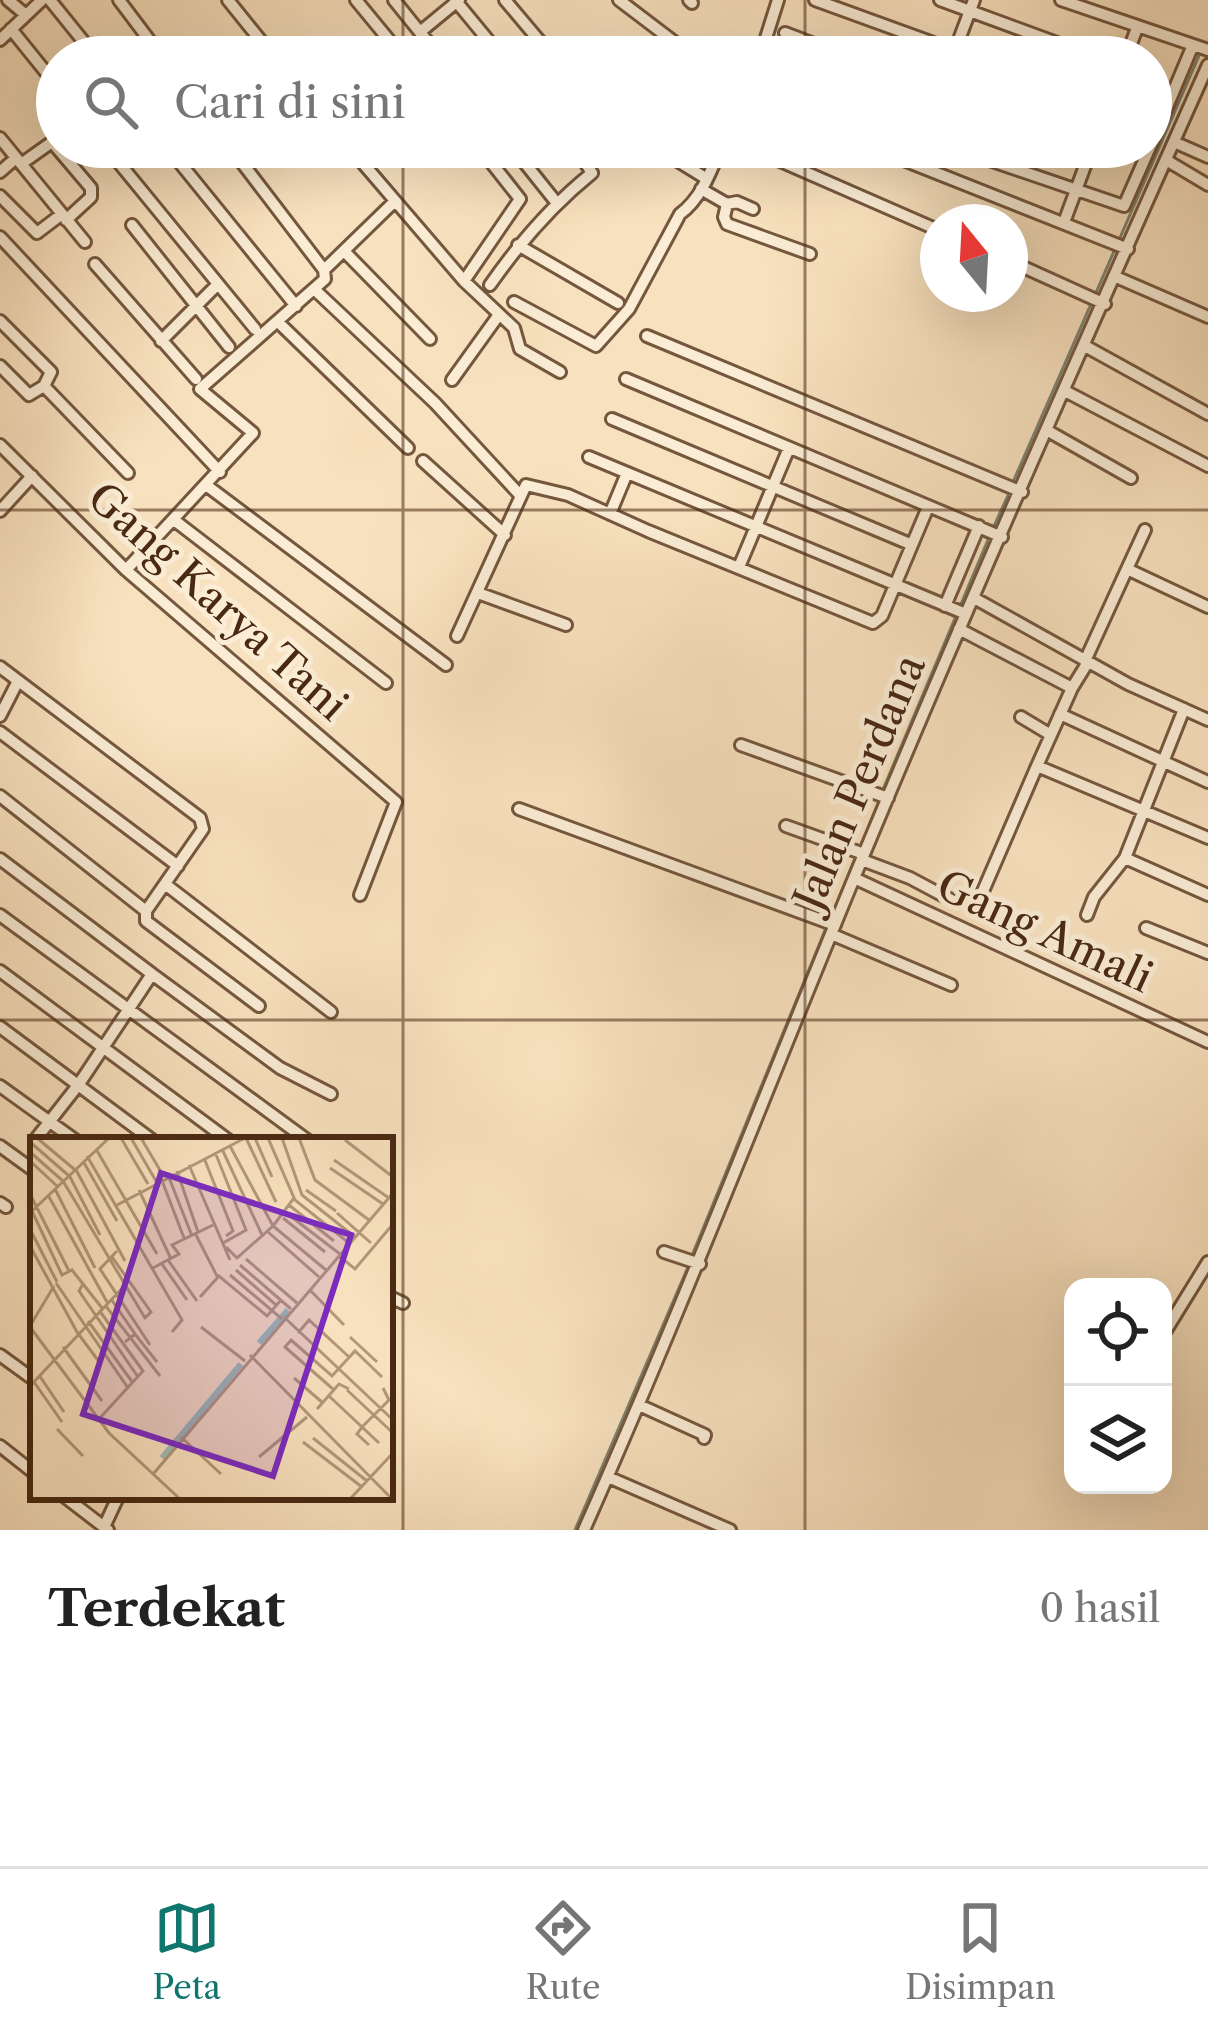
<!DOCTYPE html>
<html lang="id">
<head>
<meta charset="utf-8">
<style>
  :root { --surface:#fff; --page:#f6f6f6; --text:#222; --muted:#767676; --line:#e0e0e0; --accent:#0f766e }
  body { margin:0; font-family:"Libre Caslon Text",serif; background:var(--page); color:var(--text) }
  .controls { position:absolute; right:36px; bottom:36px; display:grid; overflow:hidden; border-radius:24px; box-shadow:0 12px 48px #0002 }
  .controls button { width:108px; height:108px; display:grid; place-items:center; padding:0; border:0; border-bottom:3px solid var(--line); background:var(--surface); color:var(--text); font:60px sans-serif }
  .compass { position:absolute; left:920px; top:204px; width:108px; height:108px; border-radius:50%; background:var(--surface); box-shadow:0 12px 48px #0002; rotate:342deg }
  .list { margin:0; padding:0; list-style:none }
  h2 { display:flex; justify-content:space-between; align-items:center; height:156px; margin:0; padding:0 48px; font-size:51px }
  h2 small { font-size:39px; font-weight:400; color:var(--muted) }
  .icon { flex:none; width:66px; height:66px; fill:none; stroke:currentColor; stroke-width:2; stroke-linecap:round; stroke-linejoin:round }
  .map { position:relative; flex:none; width:1208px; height:1530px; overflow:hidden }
  .search { position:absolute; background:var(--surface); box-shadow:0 12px 48px #0002; left:36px; right:36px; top:36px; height:132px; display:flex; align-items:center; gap:30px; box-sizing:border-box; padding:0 42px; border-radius:66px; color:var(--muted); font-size:45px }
  .sheet { height:336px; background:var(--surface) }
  nav { display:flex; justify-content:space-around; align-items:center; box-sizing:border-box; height:168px; border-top:3px solid var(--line); background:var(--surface); font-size:33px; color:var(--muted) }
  nav a { display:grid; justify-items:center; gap:6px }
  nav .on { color:var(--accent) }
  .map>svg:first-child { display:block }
</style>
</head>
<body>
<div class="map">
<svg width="1208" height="1530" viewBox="0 0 1208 1530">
  <rect width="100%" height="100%" fill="#f8e1be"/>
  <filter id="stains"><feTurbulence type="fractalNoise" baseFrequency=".00167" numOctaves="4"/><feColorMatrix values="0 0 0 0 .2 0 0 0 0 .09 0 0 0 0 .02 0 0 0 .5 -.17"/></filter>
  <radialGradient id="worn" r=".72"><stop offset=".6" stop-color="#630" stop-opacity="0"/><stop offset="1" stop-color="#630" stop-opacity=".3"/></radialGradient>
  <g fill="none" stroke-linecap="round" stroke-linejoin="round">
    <path stroke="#7b8273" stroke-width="3" d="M1119 240 1201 51
      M1095 295 1115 249
      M1013 482 1091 304
      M994 526 1010 491
      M882 792 990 535
      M860 847 879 801
      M830 919 856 856
      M691 1258 826 928
      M575 1530 688 1267"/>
    <defs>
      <path id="minor" d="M8 0 26 15
        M50 0 96 57
        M119 0 162 57
        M228 0 274 57
        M356 0 403 57
        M394 0 440 57
        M455 0 502 57
        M505 0 553 57
        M619 0 694 57
        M689 0 692 3
        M815 0 972 57
        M940 0 1095 57
        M1061 0 1208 50
        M11 29 57 86
        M420 32 459 0
        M785 33 848 57
        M0 40 42 0
        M954 53 974 0
        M760 57 778 0
        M1126 57 1137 28
        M0 138 85 242
        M1174 142 1208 157
        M1151 145 1193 45
        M106 147 255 329
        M167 147 296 306
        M230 147 324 270
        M349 147 464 281 514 328 520 349 560 372
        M512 147 556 202
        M655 147 707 179
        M748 147 938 230
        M871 147 1128 249
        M951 147 1124 206 1150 147
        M1166 160 1208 185
        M363 163 383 147
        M21 164 52 142 91 188V197L66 220
        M0 172 16 158
        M701 189 727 204 737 202 753 209
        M0 196 37 233 62 214
        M727 204 724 217 727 224 810 254
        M1066 217 1092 147
        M132 225 229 347
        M0 237 220 472
        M518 245 618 303
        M345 252 430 339
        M1010 261 1105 304
        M95 264 196 379
        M1116 277 1208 317
        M464 281 520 199 479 147
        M490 285C520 242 551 206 592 173L575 147
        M314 289 435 403 520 495
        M514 302 596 346 629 309 680 214C701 199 711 171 721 147
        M0 321 51 372 44 386 128 473
        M278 322 408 448
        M647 336 1022 492
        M161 341 218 284
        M1085 346 1208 414
        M0 366 29 395 44 386
        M626 379 1002 537
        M452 380 498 316
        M1065 391 1208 466
        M612 419 910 544
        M1048 431 1131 478
        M0 445 126 570 396 802 360 895
        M589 457 966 614
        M423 461 505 535
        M206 485 446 665
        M0 511 32 476
        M610 514 627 473
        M174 520 386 683
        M739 567 789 448
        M1127 569 1145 530
        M126 570 253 433 200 389 325 279 324 270 395 201
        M478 593 566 625
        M974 598 1128 684 1208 720
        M945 606 979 526
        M959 629 1072 688
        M457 636 526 485 568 495 648 531 873 623 882 616 928 507
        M1085 661 1127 569 1208 607
        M1088 662 1072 688 1037 766 1208 838
        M0 667 200 818 203 829 146 911
        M1184 709 1125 858 1208 895
        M1060 714 1208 782
        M0 716 18 681
        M1021 717 1051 735
        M0 732 178 866
        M741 745 888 798
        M0 796 146 911V921L259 1006
        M519 809 835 925
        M786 826 864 854
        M0 859 152 974
        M862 860 910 878 955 902
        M854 878 1208 1042
        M165 884 331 1012
        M977 905 1037 766
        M0 915 307 1140
        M1087 915 1094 897 1125 858
        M1146 928 1208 953
        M831 934 951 985
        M0 971 228 1140
        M0 1027 152 1140
        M0 1086 75 1140
        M35 1140 79 1084 152 974 280 1068 331 1094
        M0 1146 33 1170
        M0 1203 6 1207
        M664 1252 700 1264
        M390 1297 403 1303
        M1163 1335 1208 1262
        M0 1355 33 1379
        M639 1405 705 1435 704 1438
        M0 1446 33 1472
        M608 1477 730 1530
        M65 1497 108 1530
        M104 1527 118 1497
        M584 1530C679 1316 763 1099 852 883 966 608 1087 336 1208 65"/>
    </defs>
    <use href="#minor" stroke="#75573d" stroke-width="16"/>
    <use href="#minor" stroke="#faecd5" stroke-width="10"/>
  </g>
  <path fill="none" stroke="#492912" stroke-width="3" stroke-opacity="0.55" d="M403 0V57M805 0V57M403 147V1530M805 147V1530M0 510H1208M0 1020H1208"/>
  <g text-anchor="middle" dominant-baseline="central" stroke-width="10" stroke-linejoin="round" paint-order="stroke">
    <g font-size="42" fill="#492912" stroke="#faecd5">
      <text transform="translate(218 601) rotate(42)">Gang Karya Tani</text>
      <text transform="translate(859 782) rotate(-67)">Jalan Perdana</text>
      <text transform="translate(1045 931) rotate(25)">Gang Amali</text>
    </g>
  </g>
  <g transform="translate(30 1137)">
    <rect width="363" height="363" fill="#f8e1be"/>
    <path fill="none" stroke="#9dbdb4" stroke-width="6" d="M229 206 258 173M132 321 211 227"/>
    <path fill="none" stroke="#b29779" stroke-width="3" d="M7 1 44 32M91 1 118 47M101 1 126 44M111 1 134 40M216 1 246 65M225 1 242 40M238 1 265 63 319 106M252 1 272 58 325 100M269 1 285 43 339 83M315 3 363 40M0 5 38 38M66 12 127 117M192 12 233 100M0 15 33 44 115 181M185 15 216 93 193 106M57 19 152 183 142 195M174 21 203 94 196 99M304 23 359 61M0 24 27 49M53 24 87 84M159 28 200 123M45 31 95 124M300 31 353 67M147 34 168 95M39 38 70 98M138 38 162 99M131 41 154 101M25 52 65 131M109 53 141 122M276 53 306 74M0 57 39 134M18 58 77 165M264 61 243 89 296 133M87 68 215 1M259 68 304 104M2 74 32 138 42 133 72 171M1 75 79 1M255 75 310 117M307 76 341 106M253 81 295 115M0 92 27 145M238 95 289 140M166 98 188 141M0 109 47 195M196 110 207 121 243 89 200 9M87 114 70 132 120 208M308 118 325 132 363 87M82 120 121 175 114 182M216 122 267 166M138 123 167 164M132 127 157 163M210 128 261 172M121 132 149 117 142 108 183 88M206 133 246 168M200 138 252 182M26 146 98 251M53 147 49 154 108 240M279 152 314 188M170 160 189 139 237 179 251 163M81 162 105 197M75 168 130 239M254 180 363 283M58 184 103 246M0 189 24 149M0 190 79 296 150 362M171 190 215 224M47 195 70 226M268 196 279 183 319 220M320 200 347 225M262 202 255 210 304 253M261 203 302 239 325 214 352 240M95 205 105 197 127 225M33 210 72 264M220 218 362 362M9 238 34 275M264 241 293 266M4 245 32 285M0 249 99 144M317 253 363 296M299 259 332 290 359 263 353 251M287 272 309 247 319 252M69 282 113 234 69 173M27 292 53 319M151 300 191 337M283 301 337 344M273 305 332 350M339 308 327 297 332 290 349 306M229 320 277 280M124 336 363 56M320 362 363 316"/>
    <path fill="#7b2cbf" fill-opacity="0.15" stroke="#7b2cbf" stroke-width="6" d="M131 36 321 98 243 339 53 277Z"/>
    <rect width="363" height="363" fill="none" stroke="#492912" stroke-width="6"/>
  </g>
  <rect width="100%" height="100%" filter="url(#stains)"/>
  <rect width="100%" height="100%" fill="url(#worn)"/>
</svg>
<div class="controls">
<button><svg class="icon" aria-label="locate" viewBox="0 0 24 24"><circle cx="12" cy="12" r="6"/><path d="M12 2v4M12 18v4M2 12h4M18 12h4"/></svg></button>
<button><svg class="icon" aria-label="layers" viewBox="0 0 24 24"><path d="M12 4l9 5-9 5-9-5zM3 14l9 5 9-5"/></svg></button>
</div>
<svg class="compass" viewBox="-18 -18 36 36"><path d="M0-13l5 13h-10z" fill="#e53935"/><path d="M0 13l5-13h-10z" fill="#767676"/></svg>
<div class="search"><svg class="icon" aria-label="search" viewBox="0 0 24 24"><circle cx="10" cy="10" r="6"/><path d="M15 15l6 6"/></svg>Cari di sini</div>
</div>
<section class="sheet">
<h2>Terdekat<small>0 hasil</small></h2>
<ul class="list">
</ul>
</section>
<nav>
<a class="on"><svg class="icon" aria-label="map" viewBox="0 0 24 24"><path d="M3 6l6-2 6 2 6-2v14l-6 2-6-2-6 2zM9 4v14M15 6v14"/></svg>Peta</a>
<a><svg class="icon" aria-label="directions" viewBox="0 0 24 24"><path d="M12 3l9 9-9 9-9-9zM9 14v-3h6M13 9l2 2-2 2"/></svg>Rute</a>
<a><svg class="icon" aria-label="saved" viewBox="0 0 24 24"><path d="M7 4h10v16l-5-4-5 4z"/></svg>Disimpan</a>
</nav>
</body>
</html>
